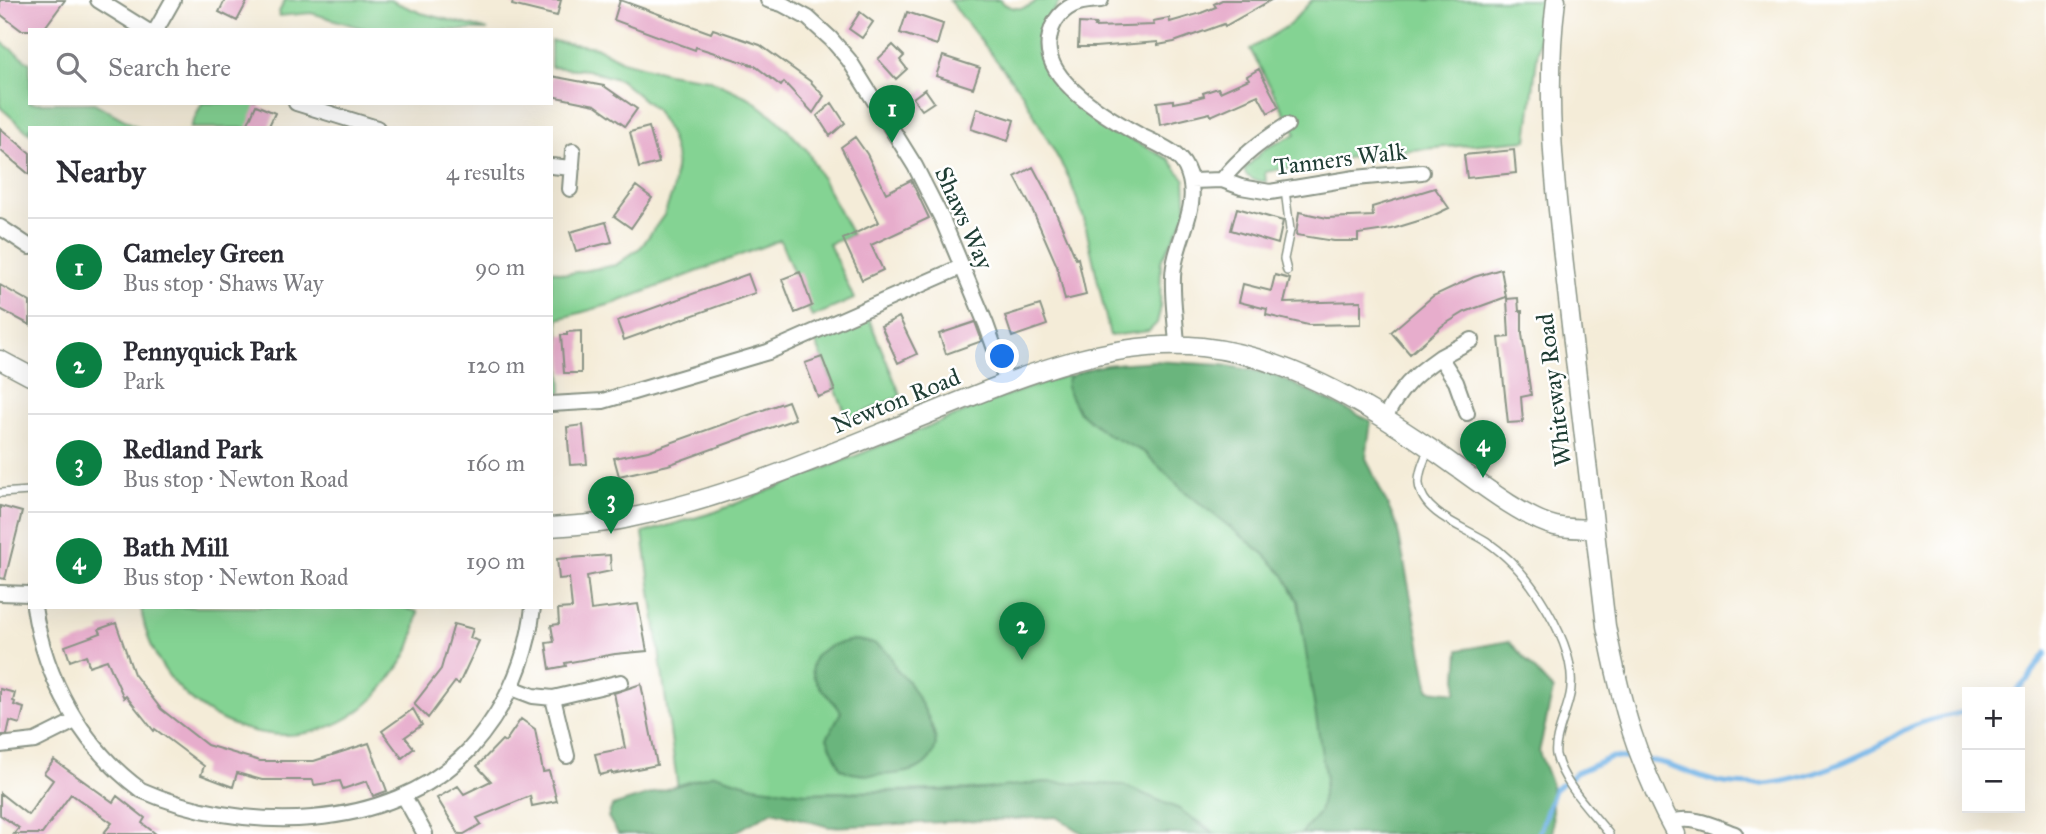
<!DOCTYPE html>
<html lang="en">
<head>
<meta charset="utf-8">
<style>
  :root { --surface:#fff; --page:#f7f7f7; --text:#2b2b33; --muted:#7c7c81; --line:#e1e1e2; --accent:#0b8043 }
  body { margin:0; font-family:"IM FELL Great Primer",serif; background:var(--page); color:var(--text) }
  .controls { position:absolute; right:21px; bottom:21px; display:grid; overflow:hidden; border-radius:0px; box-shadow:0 7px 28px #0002 }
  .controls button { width:63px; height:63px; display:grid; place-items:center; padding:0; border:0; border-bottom:2px solid var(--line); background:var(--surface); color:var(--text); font:35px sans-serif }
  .you { position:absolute; left:1003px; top:357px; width:24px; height:24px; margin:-18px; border:5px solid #fff; border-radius:50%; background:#1a73e8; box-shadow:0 0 0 10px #1a73e833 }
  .badge { display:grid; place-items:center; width:46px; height:46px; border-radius:50%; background:var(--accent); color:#fff; font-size:23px; font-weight:700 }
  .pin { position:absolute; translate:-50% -58px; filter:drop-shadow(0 2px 4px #0008) }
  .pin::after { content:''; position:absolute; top:37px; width:24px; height:21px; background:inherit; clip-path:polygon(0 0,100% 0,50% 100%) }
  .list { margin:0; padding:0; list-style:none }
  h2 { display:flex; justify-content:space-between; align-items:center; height:91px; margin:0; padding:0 28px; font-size:30px }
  h2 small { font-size:23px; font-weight:400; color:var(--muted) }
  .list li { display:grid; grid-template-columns:46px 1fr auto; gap:21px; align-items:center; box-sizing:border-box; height:98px; padding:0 28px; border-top:2px solid var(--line) }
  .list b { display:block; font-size:26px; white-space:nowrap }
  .list p { margin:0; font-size:23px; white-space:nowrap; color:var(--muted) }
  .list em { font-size:23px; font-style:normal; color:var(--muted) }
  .icon { flex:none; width:38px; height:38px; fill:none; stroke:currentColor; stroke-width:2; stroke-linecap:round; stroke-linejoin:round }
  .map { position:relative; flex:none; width:2046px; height:834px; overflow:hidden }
  .search { position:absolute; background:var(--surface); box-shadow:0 7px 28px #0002; left:28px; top:28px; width:525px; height:77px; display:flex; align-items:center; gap:18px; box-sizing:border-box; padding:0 24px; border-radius:0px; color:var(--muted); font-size:26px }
  .panel { position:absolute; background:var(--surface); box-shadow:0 7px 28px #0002; left:28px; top:126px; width:525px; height:483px; border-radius:0px }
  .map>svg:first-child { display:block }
</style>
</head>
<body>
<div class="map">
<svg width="2046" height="834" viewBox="0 0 2046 834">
  <rect width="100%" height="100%" fill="#fff"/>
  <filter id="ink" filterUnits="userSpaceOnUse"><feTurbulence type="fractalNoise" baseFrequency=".0143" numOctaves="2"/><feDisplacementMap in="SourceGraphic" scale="14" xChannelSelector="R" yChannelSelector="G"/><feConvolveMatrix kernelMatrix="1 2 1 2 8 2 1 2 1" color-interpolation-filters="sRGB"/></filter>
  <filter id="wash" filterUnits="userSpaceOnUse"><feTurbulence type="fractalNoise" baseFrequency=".00686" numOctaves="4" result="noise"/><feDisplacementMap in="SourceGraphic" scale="28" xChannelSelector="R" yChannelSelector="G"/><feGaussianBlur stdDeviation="1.57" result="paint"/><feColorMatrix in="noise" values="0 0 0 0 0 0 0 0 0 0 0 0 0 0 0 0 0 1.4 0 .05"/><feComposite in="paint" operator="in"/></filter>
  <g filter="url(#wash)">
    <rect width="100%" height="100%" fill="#f4ecd8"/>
    <path fill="#84d393" stroke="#528864" stroke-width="2" d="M285 0H390L421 13 488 30H369L311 13 279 16V12Z
      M949 0H1000C1010 11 1027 11 1037 0H1061L1037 36 1038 55 1057 85 1104 125 1169 159 1185 180 1187 213 1161 261 1160 311 1157 323 1149 331 1110 336 1084 219 1069 178 1022 93Z
      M1312 0H1544L1527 140 1375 153 1265 172 1266 182 1254 180 1246 175 1244 170 1264 149 1296 134 1250 49 1289 25Z
      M0 41 30 63V103H94L139 128H30V134L0 107Z
      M551 41 596 47 622 61 667 73 708 79 750 98 779 121 807 150 852 235 829 244 854 299 812 317 780 240 615 303 558 319 562 392 551 393V270L566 274 616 265 641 247 664 215 673 191 676 158 670 134 656 110 620 80 587 70 551 67Z
      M202 103H259L248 128H190Z
      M869 319 901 396 848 419 815 341Z
      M1107 371 1217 399 1383 750 1303 834H1216L1202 823 1169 807 1074 787 752 794 678 789 643 533 715 512 1005 396 1061 377Z
      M141 607H402L418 612C416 622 415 634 411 643 407 657 397 669 389 680 314 784 157 729 141 607Z"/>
    <path fill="#6bb57d" stroke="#457958" stroke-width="2" d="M1154 361 1222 365 1273 374 1371 421 1366 458 1397 526 1429 690 1456 693 1459 650 1509 641 1553 690 1539 752 1551 783 1553 834H1301L1319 813 1326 780 1298 601 1284 575 1264 554 1183 490 1144 452 1108 435 1078 411 1066 387 1068 378C1092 362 1126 364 1154 361Z
      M856 640C866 641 878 644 886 651 893 656 892 663 896 669 899 674 904 676 907 680 916 694 940 733 935 748 932 759 923 767 913 770 900 775 850 779 840 767 839 765 829 742 827 738L841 712C834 699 819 691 814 677 803 650 838 642 856 640Z
      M714 774 754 786 805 793 978 790 1044 782 1123 785 1179 809 1211 832 1218 834H1084L1057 817 829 827 773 811 732 834H618L608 817 612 806Z"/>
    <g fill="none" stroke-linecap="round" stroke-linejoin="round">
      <path stroke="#71b3e6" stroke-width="5" d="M2015 692 2028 679 2046 653
        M1646 760C1676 763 1702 782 1733 784 1781 789 1836 768 1878 746 1890 739 1902 730 1915 725 1932 718 1950 716 1967 711
        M1539 834 1554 790 1576 773 1612 757 1636 759"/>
    </g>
    <g id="blocks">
      <path fill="#e7adcc" d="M0 0H65L43 30H21L0 14Z
        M225 0H248L237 21 219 12Z
        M513 0H561L557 16 512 5Z
        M620 0 711 33 713 29 760 45 810 81 824 96 813 113 784 82 781 86 755 66 696 47 695 50 614 20Z
        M1222 0H1271L1225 26 1224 24 1174 42 1158 45V42L1095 47H1078L1079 23 1096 24 1095 27 1154 25 1153 21 1169 18 1170 22 1201 13 1216 7 1214 4Z
        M860 12 873 22 862 38 849 29Z
        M907 12 943 24 937 45 900 33Z
        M893 45 904 56 900 60 907 69 896 79 878 59Z
        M943 56 980 68 973 88 936 76Z
        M1259 69 1279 107 1268 113 1258 95 1211 116 1210 113 1160 125 1157 102 1173 100V103L1189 100 1204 96 1203 93 1218 88 1220 92 1249 79 1247 76Z
        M551 76 604 86 637 109 625 126 595 105 551 96Z
        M925 89 934 102 922 110 913 98Z
        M832 103 845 123 830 136 817 116Z
        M256 105 275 113 268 128H246Z
        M977 108 1014 120 1008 141 971 129Z
        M649 127 659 163 639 168 630 132Z
        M0 128 30 153V175L0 150Z
        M855 137 867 154 886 193 911 180 929 218 871 245 883 270 862 280 843 239 879 222 841 147Z
        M1514 150 1516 173 1467 178 1464 155Z
        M1033 167 1049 197 1076 259 1078 258 1086 295 1065 300 1057 266 1032 209 1015 177Z
        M636 186 652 198 631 228 614 216Z
        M1435 188 1449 208 1428 218 1392 229 1358 234V241H1334L1296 235 1299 212 1327 218 1373 216 1372 207Z
        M1237 208 1283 221 1278 244 1231 230Z
        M606 222 612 242 576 251 570 232Z
        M1501 269 1506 297 1465 312 1442 326 1410 354 1391 332 1433 296 1474 277Z
        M800 272 812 306 795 313 782 279Z
        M748 274 755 293 624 340 617 321Z
        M1275 275 1290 279 1284 303 1361 301V324L1308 325 1266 315 1267 309 1239 302 1243 284 1271 291Z
        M0 285 30 302V325L0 309Z
        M1518 298 1519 311H1522V334L1531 395 1521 397 1523 422 1508 423 1499 338 1509 337 1507 299Z
        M1040 305 1047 325 1012 337 1005 316Z
        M899 317 917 354 898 363 881 326Z
        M975 322 982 341 946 354 939 334Z
        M581 331V373H564L561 335H567V332Z
        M822 357 835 391 818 397 805 363Z
        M788 401 795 419 668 465 619 476 614 458 648 451Z
        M583 425 587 464 570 465 567 427Z
        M0 506 22 512 5 579 0 578Z
        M610 555 611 571 587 576 591 610 638 604 647 651 615 654 565 663 566 666 550 669 546 643 554 642 551 625 559 624 558 609 572 608 569 578 559 579 557 559Z
        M116 623 134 674 161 709 207 745 260 761H314L369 743 387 791 373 796 367 781 343 789 340 781 314 785 313 780H262L237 773 233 787 201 775 204 766 155 729 154 731 126 696 124 698 107 660 89 666 86 655 70 661 65 646 101 633 99 629Z
        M454 624 473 629 470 638 479 641 459 684 455 682 428 718 414 704 441 669Z
        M641 684 657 765 612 774V772L600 775 595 754 625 748 614 693Z
        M0 689 15 693 13 701 15 702 14 705 24 708 20 724 10 721 7 735H0Z
        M413 709 422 725 405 737 414 748 402 758 382 731Z
        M521 719 535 729 543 772 549 771 557 801 532 806 530 796 477 818 481 824 464 834H459L437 798 458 786 464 794 491 781 477 766 502 740 505 742Z
        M54 760 113 802 117 796 145 818 142 823 156 834H103L112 823 71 794 42 834H14L19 828 0 815V793L28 815 53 780 44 773Z"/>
    </g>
  </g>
  <g filter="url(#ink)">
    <use href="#blocks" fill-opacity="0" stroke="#8a9486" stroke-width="2"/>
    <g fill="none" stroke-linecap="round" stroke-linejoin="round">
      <defs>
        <path id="service" d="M1285 190 1290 230 1284 259 1287 271
          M1429 448C1425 459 1418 472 1419 484 1422 514 1464 527 1486 541 1508 556 1526 576 1540 598 1556 623 1574 657 1571 687 1571 696 1567 705 1565 713 1561 725 1554 743 1556 755 1563 784 1591 811 1609 834
          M0 493 30 491"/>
        <path id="minor" d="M98 0 146 30
          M768 0 782 4 808 18 831 39 849 60 915 166 942 219 986 324 1007 383
          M1101 0C1084 1 1071 2 1059 16 1053 23 1050 32 1049 40 1042 81 1109 118 1139 135 1155 143 1178 151 1186 168 1204 206 1174 239 1173 277 1172 299 1176 323 1177 346
          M156 30 173 0
          M296 103 377 128
          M551 166 572 168
          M1222 180C1241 156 1262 141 1287 125
          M1191 181 1222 180 1241 187 1270 192 1355 178 1422 172
          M570 189 573 151
          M0 227 30 247
          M1440 357 1472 340
          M551 404 603 401 768 352 961 267
          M1385 418C1400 388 1413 376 1440 357L1456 382 1467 413
          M0 593 30 594
          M34 607C45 679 82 747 141 790 240 834 389 834 469 750 506 709 527 662 533 607
          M512 688 533 696 553 698
          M0 745 35 741 75 721
          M567 756 553 698 621 682
          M406 800 425 834
          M1670 822C1693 815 1713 826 1735 834"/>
        <path id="tertiary" d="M1556 0C1543 103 1557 205 1569 308 1581 414 1593 520 1606 626 1621 704 1637 763 1676 834
          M0 360 30 376
          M551 527C577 525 604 524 629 518 727 498 819 458 911 421 1002 385 1102 337 1202 347 1285 356 1364 403 1431 449 1464 471 1519 517 1555 526 1567 529 1582 528 1594 529"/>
      </defs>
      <use href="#service" stroke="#8a9486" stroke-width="10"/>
      <use href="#minor" stroke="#8a9486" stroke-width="18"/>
      <use href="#tertiary" stroke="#8a9486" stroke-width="21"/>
      <use href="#service" stroke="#fff" stroke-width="7"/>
      <use href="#minor" stroke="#fff" stroke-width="14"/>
      <use href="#tertiary" stroke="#fff" stroke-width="18"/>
    </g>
  </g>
  <g text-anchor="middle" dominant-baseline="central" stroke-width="5" stroke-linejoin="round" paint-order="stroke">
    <g font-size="24" fill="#1f3d34" stroke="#fff">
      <text transform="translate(1340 159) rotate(-7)">Tanners Walk</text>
      <text transform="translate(964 218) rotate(66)">Shaws Way</text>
      <text transform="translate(1554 390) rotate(-97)">Whiteway Road</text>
      <text transform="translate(896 401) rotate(-22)">Newton Road</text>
    </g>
  </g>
</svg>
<div class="controls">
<button>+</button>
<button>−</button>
</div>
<div class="you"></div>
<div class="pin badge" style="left:892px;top:143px">1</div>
<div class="pin badge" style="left:1022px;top:660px">2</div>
<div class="pin badge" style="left:611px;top:534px">3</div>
<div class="pin badge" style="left:1483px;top:478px">4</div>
<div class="search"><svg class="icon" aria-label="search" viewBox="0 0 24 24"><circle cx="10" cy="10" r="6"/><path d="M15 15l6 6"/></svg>Search here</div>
<section class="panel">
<h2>Nearby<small>4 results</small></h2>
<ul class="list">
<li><span class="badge">1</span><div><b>Cameley Green</b><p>Bus stop · Shaws Way</p></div><em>90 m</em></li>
<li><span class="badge">2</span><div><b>Pennyquick Park</b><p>Park</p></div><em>120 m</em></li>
<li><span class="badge">3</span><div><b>Redland Park</b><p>Bus stop · Newton Road</p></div><em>160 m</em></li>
<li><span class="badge">4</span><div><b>Bath Mill</b><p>Bus stop · Newton Road</p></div><em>190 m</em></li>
</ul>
</section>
</div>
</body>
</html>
